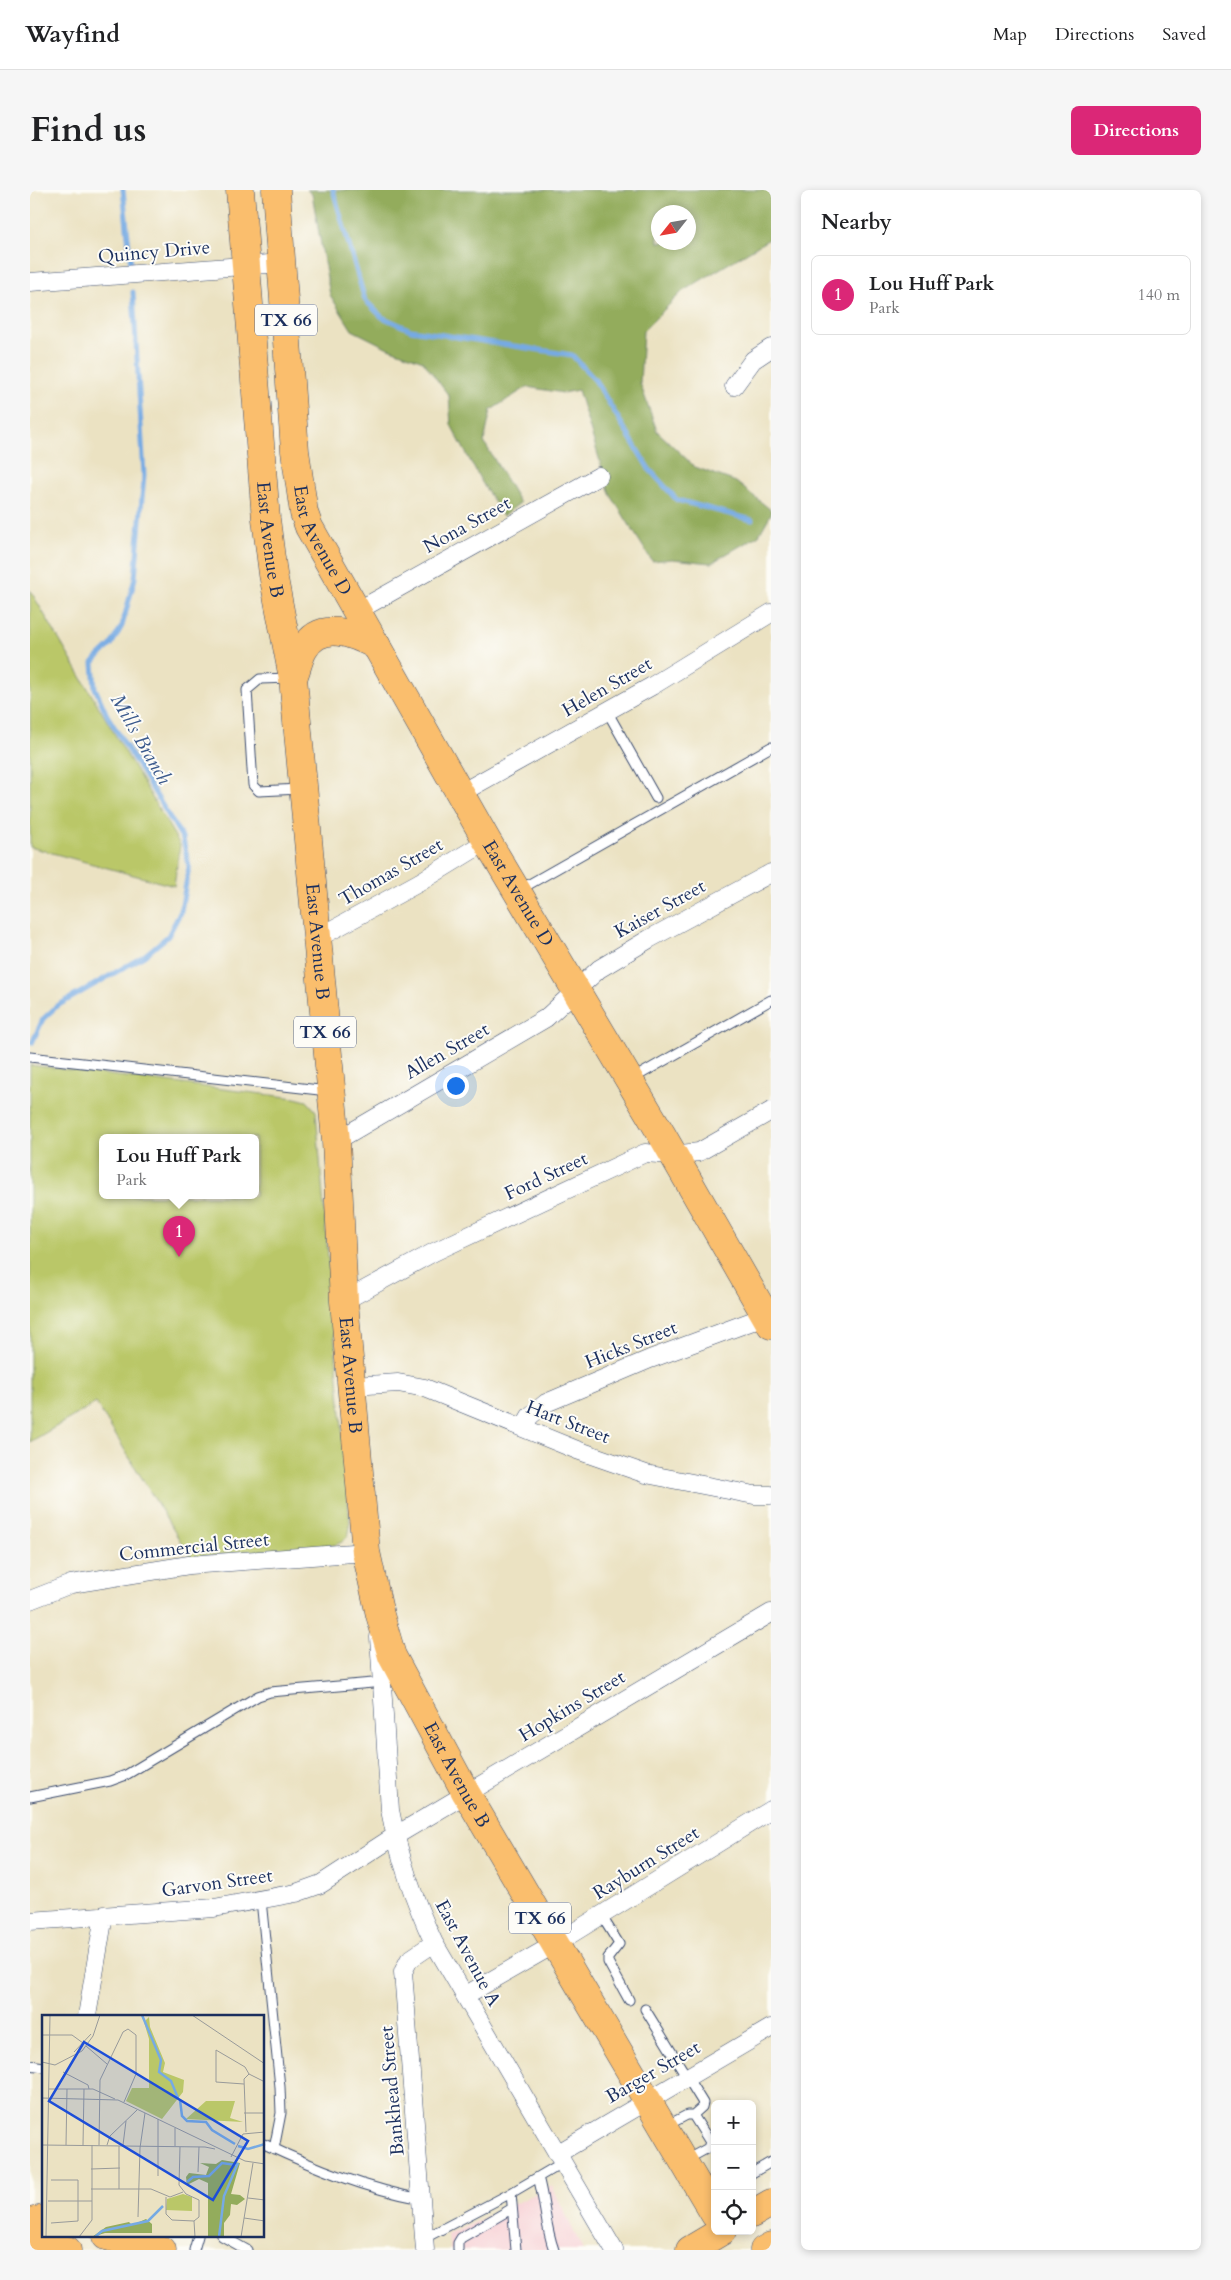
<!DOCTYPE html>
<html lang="en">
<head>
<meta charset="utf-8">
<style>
  :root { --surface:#fff; --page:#f6f6f6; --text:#202124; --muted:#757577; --line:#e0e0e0; --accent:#db2777 }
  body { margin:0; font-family:Cardo,serif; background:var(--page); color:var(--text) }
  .controls { position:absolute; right:15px; bottom:15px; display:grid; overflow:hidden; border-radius:8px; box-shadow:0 2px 8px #0003 }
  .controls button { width:45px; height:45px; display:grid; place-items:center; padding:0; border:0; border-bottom:1px solid var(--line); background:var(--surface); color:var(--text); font:25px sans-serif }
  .compass { position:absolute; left:621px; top:15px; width:45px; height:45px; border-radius:50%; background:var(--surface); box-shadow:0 2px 8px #0003; rotate:239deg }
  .you { position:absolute; left:425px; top:895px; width:18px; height:18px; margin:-12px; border:4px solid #fff; border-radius:50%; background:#1a73e8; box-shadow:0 0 0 8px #1a73e833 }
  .badge { display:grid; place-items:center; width:32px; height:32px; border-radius:50%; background:var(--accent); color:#fff; font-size:16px; font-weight:700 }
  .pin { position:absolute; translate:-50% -41px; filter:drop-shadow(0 1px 2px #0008) }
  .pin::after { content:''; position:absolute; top:26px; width:18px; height:15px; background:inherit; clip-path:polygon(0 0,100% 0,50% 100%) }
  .popup { position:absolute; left:69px; top:944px; width:160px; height:65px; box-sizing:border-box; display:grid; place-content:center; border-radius:8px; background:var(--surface); filter:drop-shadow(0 1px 4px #0005); font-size:16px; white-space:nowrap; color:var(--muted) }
  .popup b { font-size:19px; color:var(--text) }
  .popup::after { content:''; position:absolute; left:50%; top:100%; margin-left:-10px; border:10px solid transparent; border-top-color:var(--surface) }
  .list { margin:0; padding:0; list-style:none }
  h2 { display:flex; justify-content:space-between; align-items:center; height:65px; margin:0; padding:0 20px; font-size:21px }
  h2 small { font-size:16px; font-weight:400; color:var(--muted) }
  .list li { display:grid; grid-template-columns:32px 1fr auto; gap:15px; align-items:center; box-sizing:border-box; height:80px; margin:0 10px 10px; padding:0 10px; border:1px solid var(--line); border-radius:8px }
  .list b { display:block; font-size:19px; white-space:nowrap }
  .list p { margin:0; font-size:16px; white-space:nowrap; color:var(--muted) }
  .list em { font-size:16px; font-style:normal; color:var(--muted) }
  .icon { flex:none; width:28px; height:28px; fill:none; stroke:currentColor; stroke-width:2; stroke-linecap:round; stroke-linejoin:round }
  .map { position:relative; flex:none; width:741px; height:2060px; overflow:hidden; border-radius:8px }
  header { display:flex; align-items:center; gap:30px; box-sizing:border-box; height:70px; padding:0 25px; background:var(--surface); border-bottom:1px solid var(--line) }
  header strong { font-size:24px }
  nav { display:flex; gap:28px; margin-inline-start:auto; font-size:18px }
  .intro { display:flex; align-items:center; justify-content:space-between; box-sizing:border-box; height:120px; padding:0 30px }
  h1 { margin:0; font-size:35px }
  .button { padding:12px 22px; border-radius:8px; background:var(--accent); color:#fff; font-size:18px; font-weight:700 }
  main { display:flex; gap:30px; padding:0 30px }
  aside { flex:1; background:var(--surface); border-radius:8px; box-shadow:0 2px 8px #0003 }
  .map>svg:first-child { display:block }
</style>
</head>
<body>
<header>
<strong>Wayfind</strong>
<nav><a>Map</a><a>Directions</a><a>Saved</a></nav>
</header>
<div class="intro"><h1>Find us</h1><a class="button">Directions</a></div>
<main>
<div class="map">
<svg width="741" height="2060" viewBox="0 0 741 2060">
  <rect width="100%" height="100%" fill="#fdfcf7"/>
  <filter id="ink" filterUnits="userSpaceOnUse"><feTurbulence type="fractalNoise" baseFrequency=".02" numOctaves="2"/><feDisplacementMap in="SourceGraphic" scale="10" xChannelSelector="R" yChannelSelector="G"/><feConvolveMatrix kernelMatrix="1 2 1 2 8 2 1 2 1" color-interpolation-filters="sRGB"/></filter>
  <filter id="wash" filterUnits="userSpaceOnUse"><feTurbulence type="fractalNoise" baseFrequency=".0096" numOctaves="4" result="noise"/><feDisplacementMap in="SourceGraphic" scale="20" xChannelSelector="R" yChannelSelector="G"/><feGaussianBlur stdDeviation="1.12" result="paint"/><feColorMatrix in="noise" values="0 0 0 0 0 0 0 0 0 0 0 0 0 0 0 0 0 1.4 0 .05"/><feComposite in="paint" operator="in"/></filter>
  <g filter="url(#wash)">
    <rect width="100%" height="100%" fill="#ebe2c2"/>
    <path fill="#f7cfd4" d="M522 1996 553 2060H420L418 2045Z"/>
    <path fill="#bac768" stroke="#6a7b63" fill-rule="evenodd" d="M0 400 150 655 144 696 0 657Z
      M0 875 265 908 277 911 286 921 320 1334C320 1346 316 1351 305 1355L160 1367 66 1213 0 1252ZM73 948H225V1006H73Z"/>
    <path fill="#93ac5c" stroke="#576e5d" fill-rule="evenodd" d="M277 0H741V48L653 101 613 141 610 193 627 241 665 277 706 292 741 320V324L729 345 681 373 642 369 622 371 580 304 548 200 533 203 497 197 461 220 454 252 490 313 473 326 451 291 421 235 419 206 393 171 358 158 322 140 300 105 282 4ZM628 22H658V52H628Z"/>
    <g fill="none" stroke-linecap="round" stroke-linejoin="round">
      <path stroke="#76aae3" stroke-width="5" d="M93 0 101 75
        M303 0 335 110 352 127 381 140 542 165 565 190 619 279 647 310 722 330
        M2 853 13 829 27 816 114 766 138 746 151 721 159 677 153 649 77 525 65 498 63 473 67 468 81 455 92 436 105 388 114 285 103 102"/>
    </g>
  </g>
  <g filter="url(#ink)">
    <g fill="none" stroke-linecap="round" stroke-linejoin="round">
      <defs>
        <path id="service" d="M260 488 230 489 217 500 223 595 229 601 270 599
          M577 521 626 608
          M489 700 741 557
          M0 867 298 901
          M602 889 741 810
          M0 1607 80 1591 96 1585 228 1506 240 1502 354 1492
          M231 1710 250 1897 251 1923 244 1959
          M571 1725 589 1754 578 1768V1772L599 1810
          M615 1819 673 1913 672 1917 663 1925
          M0 1875 14 1877
          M636 1936 657 1925H663L680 1952 678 1958 656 1970
          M234 1954C285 1978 337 1999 392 2009
          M722 1983 741 1972
          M508 1987C515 2011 515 2036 524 2060
          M481 2003 532 1973
          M192 2046 217 2060
          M395 2048 481 2003 486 2060
          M164 2060 168 2046
          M428 2060V2053L431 2048 481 2019"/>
        <path id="minor" d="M0 92 252 73
          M704 196 723 170 741 158
          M327 421 569 286
          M431 603 622 496 741 423
          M286 749 390 692 457 651
          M306 951 516 828 569 779 619 749 741 683
          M314 1111 404 1062 615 963 642 965 669 962 741 921
          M323 1196 368 1193 395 1198 547 1260 616 1284 724 1305H741
          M493 1238 500 1226 516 1213 620 1169 736 1126
          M0 1410 41 1394 159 1375 336 1362
          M349 1447 360 1620C369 1666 384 1711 404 1753L584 2060
          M0 1731 184 1718 266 1703 291 1694 365 1646 741 1423
          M436 1805 525 1754 741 1620
          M57 1826 74 1725
          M527 1964 741 1838
          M395 2060 373 1782 379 1770 404 1753"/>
        <g id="primary">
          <path id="s1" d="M210 0 236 329 243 384 263 488 306 951 314 1111 336 1362 350 1425 362 1466 436 1603 685 2025"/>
          <path id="s2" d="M246 0 265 261 274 323 279 337 457 651 632 945 741 1135"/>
          <path d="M263 488C267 479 269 467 274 459 291 429 325 444 347 456"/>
          <path d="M722 2024 741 2013"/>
          <path d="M0 2032 14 2029"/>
          <path d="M76 2046 132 2060"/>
          <path d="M0 2051 37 2060"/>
          <path d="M660 2060 692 2041"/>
          <path d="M734 2060 741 2056"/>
        </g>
      </defs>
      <use href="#service" stroke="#3a4a6d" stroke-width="11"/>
      <use href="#minor" stroke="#3a4a6d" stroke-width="19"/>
      <use href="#primary" stroke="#3a4a6d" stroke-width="29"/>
      <use href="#service" stroke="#fff" stroke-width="9"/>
      <use href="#minor" stroke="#fff" stroke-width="18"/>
      <use href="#primary" stroke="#fabe6d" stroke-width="28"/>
    </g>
  </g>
  <g text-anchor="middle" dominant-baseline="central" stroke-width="4" stroke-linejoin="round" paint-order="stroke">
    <g fill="#fdfcf7" stroke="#5f6c8c" stroke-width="1">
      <rect x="225" y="114.5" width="62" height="31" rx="4"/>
      <rect x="264" y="826.5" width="62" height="31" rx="4"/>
      <rect x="479" y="1712.5" width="62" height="31" rx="4"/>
    </g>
    <g font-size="18" font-weight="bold" fill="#1b2f5e">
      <text x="256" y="130">TX 66</text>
      <text x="295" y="842">TX 66</text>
      <text x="510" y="1728">TX 66</text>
    </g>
    <g font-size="19" fill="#1b2f5e" stroke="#fdfcf7">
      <text transform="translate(124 62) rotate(-5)">Quincy Drive</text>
      <text transform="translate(437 335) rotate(-29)">Nona Street</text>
      <text stroke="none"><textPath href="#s1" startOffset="351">East Avenue B</textPath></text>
      <text stroke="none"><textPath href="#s2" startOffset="356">East Avenue D</textPath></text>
      <text transform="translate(577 497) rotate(-30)">Helen Street</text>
      <text transform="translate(361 682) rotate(-30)">Thomas Street</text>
      <text stroke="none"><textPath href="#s2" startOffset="761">East Avenue D</textPath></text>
      <text transform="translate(630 719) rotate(-29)">Kaiser Street</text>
      <text stroke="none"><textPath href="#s1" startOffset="756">East Avenue B</textPath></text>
      <text transform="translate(417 861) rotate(-30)">Allen Street</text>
      <text transform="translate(516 986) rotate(-25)">Ford Street</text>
      <text transform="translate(601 1155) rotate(-22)">Hicks Street</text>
      <text stroke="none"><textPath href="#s1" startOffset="1191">East Avenue B</textPath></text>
      <text transform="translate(538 1232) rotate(21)">Hart Street</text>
      <text transform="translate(164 1357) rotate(-6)">Commercial Street</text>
      <text transform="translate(542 1516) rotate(-31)">Hopkins Street</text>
      <text stroke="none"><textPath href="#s1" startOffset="1611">East Avenue B</textPath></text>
      <text transform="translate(616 1673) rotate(-32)">Rayburn Street</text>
      <text transform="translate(187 1693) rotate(-8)">Garvon Street</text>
      <text transform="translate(438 1763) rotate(62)">East Avenue A</text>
      <text transform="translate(623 1882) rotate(-30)">Barger Street</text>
      <text transform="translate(362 1901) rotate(-95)">Bankhead Street</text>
    </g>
    <g font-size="20" font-style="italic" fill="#3b5a8d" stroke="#fdfcf7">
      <text transform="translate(111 549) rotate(60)">Mills Branch</text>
    </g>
  </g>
  <g transform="translate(12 1825)">
    <rect width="222" height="222" fill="#ebe2c2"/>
    <path d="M107 2 108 12 123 48 121 57 142 65 141 77 120 104 84 86 90 73H107V24L102 7ZM164 86H193L188 103 201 107 144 104ZM141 179 150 182V196L124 195 125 184Z" fill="#bac768"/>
    <path d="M180 145 198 148 189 179 198 180 203 184 195 190 189 189 188 200 182 208V222H166V168L157 164 145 170 144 162 147 158 164 160 167 152 158 148 174 149ZM104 204 110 209V218H63L50 222 64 212 87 207 90 210Z" fill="#93ac5c"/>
    <path fill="none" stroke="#76aae3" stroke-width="2.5" d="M100 0 119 45 117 57 129 66 136 83M138 85 140 101 145 106 164 107 170 115 193 129M196 131 206 134 223 129M145 167 151 162 167 161 180 148 194 150M53 222 60 216 106 206 121 191M177 222 182 181 196 148"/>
    <path fill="none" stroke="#989a9a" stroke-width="1" d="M150 0 223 49M0 20H30L41 28M44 31 65 49M32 37 49 19M0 47 13 50 40 36 51 21 58 0M21 57 46 70 47 74M207 59 223 67M202 69 174 67V35L203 52 207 59M7 74H51L73 84M0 83 76 85 203 146 223 149M202 98H223M116 104V161M204 117 202 64 207 59M0 130 163 132 173 134M24 130 25 74M41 130 42 74M57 130 58 65 81 17 86 14 94 20V59L82 87M65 130 68 121 95 95M81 130 84 106M133 131V113M189 142 201 119 223 117M49 154 78 153M156 157 157 132M49 174H109L128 182 141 177M77 174V131M124 182V199L130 205 152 206 157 202V185L144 179 137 170 138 132M206 183 223 185M6 186H50M96 202 98 133 103 98M202 203 223 206M152 206 153 222M9 208 36 206V165H9M4 222 8 0M37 222 50 205V130M199 222 211 148"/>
    <path fill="#1d4ed8" fill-opacity="0.15" stroke="#1d4ed8" stroke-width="2.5" d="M42 27 206 126 171 185 7 86Z"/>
    <rect width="222" height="222" fill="none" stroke="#1b2f5e" stroke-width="2.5"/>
  </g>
</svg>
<div class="controls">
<button>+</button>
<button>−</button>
<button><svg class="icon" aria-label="locate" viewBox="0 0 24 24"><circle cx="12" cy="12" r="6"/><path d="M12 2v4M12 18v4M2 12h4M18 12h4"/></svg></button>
</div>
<svg class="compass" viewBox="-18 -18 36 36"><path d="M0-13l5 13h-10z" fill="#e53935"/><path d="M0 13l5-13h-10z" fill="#757577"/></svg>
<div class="you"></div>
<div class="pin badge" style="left:149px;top:1067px">1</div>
<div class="popup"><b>Lou Huff Park</b>Park</div>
</div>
<aside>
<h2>Nearby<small></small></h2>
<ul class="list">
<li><span class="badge">1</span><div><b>Lou Huff Park</b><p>Park</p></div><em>140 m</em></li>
</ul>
</aside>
</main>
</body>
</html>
